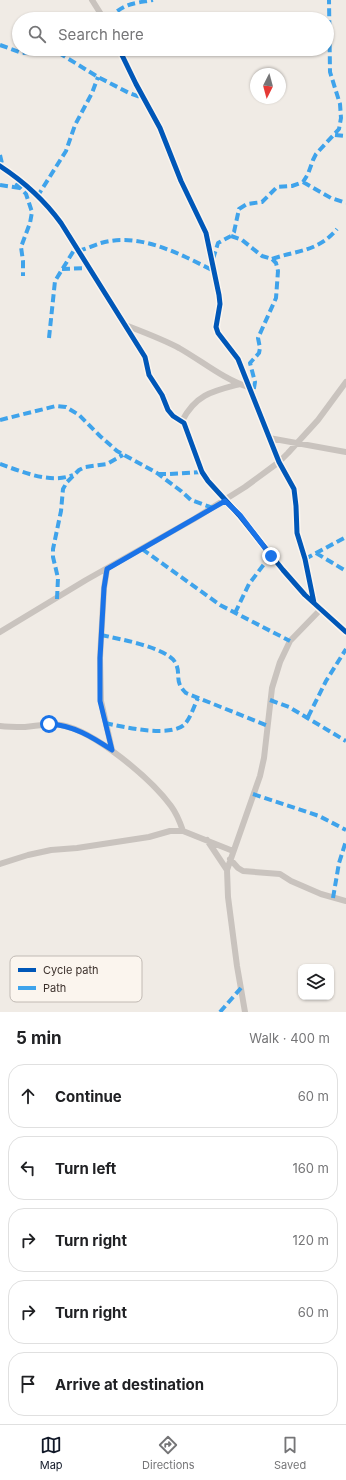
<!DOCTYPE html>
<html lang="en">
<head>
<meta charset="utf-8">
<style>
  :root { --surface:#fff; --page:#f6f6f6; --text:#202124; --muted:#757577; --line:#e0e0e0; --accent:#111827 }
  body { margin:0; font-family:Inter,sans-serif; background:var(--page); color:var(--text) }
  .controls { position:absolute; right:12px; bottom:12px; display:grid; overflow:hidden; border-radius:8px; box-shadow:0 1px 3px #0004 }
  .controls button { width:36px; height:36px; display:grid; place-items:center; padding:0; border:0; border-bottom:1px solid var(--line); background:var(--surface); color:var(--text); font:20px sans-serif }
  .compass { position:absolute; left:250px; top:68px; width:36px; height:36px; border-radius:50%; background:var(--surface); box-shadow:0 1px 3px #0004; rotate:186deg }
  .stop { position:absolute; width:12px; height:12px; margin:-9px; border:3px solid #1a73e8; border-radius:50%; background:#fff }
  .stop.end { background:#1a73e8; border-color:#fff; box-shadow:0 1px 4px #0008 }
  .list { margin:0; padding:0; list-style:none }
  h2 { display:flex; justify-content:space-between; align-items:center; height:52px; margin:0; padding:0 16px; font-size:17px }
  h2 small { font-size:13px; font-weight:400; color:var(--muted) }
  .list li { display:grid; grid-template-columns:26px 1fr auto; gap:12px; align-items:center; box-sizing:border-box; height:64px; margin:0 8px 8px; padding:0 8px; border:1px solid var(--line); border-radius:16px }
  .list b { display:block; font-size:15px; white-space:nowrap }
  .list em { font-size:13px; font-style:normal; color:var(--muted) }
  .icon { flex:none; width:22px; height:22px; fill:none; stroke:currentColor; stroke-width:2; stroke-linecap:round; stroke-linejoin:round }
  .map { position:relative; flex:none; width:346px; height:1012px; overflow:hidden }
  .search { position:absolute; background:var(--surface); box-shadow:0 1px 3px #0004; left:12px; right:12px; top:12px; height:44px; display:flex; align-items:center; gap:10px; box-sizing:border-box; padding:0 14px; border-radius:22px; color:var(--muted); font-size:15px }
  .sheet { height:412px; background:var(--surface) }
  nav { display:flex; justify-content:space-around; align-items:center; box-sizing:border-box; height:56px; border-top:1px solid var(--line); background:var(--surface); font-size:11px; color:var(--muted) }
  nav a { display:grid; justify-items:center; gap:2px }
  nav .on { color:var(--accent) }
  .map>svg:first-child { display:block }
</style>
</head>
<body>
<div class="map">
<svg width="346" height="1012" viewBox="0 0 346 1012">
  <rect width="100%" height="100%" fill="#f0ebe5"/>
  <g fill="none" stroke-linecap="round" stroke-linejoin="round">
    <path stroke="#c9c3be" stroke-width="6" d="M92 0 104 19
      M119 49 136 84 160 128 181 181 206 233 219 295 220 304 216 327 218 333 238 359 279 462 294 489 296 506 297 533 305 559 314 603
      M0 166C23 181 45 201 61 223L145 357 149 375 162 395 168 410 173 416 184 423 202 472 208 481 239 515 283 570 305 595 346 632
      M125 325C143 332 162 339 179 348 202 361 223 379 248 387
      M182 421C196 394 213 391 240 384
      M269 438 346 452
      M107 569 104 588 100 658 101 701 112 750
      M0 632 86 580 194 519 245 487 279 462 288 453 318 420 346 382
      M0 726C8 727 16 727 25 727 37 726 49 723 61 725 95 731 151 779 171 806 177 814 180 822 183 831
      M207 840 227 870
      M230 859 238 868 243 871 280 874 291 881 321 894 346 901
      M0 864 28 855 51 850 77 848 149 837 170 831H183L233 851
      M245 1012 237 966 228 897 227 870 260 776 264 758 272 688 280 662 290 641 321 609"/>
    <path stroke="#3fa3eb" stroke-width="4" stroke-dasharray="8 4" stroke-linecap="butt" d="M108 19C125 3 131 4 153 0
      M0 45 22 53 43 51 59 53 98 77 129 93 143 98
      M335 135 346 136
      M0 155 3 168
      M303 182 331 198 346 203
      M16 183 26 194 32 212 30 223 21 247 23 261V276
      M0 185 20 188
      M37 197 66 151 75 125 92 93 98 77
      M231 236 242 240 262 256 272 259 276 263 278 271 276 298 258 338 260 348 259 353 250 363 255 382 253 394
      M78 251C86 249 94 245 101 243 140 232 180 254 214 271
      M213 259 218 243 231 236 234 232 239 209 247 204 262 202 277 187 292 186 303 182 308 174 313 160 316 154 339 129 341 118 340 104 330 72 329 0
      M272 259C297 250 318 252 337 229
      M62 269 89 268
      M49 338 55 281 76 247
      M0 420 56 406 66 407 79 415 100 436 117 451 157 473 181 491 191 500 213 508
      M0 464C23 472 50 484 73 475
      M158 474H169L202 472
      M142 549 220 605 290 641
      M316 553 346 571
      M305 559 346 537
      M57 599 58 578 53 557V549L61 511 63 489 67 482 79 470 85 467 107 464 123 455
      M235 613 249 584 271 555
      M101 635C119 639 165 647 175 662 182 674 173 681 186 693L268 726
      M270 700 289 707 346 741
      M308 717 326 681 346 649
      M105 723C123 727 171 738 185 724 191 717 194 706 198 698
      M253 794 319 816 346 830
      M333 898 339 863 346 841
      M220 1012 241 988"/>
    <defs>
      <path id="cycleway" d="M119 49 136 84 160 128 181 181 206 233 219 295 220 304 216 327 218 333 238 359 279 462 294 489 296 506 297 533 305 559 314 603
        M0 166C23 181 45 201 61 223L145 357 149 375 162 395 168 410 173 416 184 423 202 472 208 481 239 515 283 570 305 595 346 632"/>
    </defs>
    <use href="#cycleway" stroke="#fbf5ee" stroke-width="8"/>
    <use href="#cycleway" stroke="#0057b8" stroke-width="5"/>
  </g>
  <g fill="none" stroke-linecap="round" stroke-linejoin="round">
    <path stroke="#1a73e8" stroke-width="5" d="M49 724C73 725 92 737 112 750L100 701V658L104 588 107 569 225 501 240 515 271 556"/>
  </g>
  <rect x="10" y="956" width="132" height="46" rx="6" fill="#fbf5ee" stroke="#c1bab4" stroke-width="1"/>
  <rect x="18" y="968" width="18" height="4" fill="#0057b8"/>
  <rect x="18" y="986" width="18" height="4" fill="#3fa3eb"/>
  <g font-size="11" fill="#3b302b">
    <text x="43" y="974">Cycle path</text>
    <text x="43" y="992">Path</text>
  </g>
</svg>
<div class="controls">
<button><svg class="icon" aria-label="layers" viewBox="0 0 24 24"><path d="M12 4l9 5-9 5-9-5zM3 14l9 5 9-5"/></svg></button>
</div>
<svg class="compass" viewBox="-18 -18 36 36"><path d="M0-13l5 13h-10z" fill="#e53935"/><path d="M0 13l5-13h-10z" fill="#757577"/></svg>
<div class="stop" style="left:49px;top:724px"></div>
<div class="stop end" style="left:271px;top:556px"></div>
<div class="search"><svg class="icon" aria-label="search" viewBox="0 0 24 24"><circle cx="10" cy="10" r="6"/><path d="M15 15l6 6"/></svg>Search here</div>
</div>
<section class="sheet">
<h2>5 min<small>Walk · 400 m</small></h2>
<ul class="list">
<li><svg class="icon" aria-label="ahead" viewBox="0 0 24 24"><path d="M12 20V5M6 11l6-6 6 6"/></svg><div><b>Continue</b></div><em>60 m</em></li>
<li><svg class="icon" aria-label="left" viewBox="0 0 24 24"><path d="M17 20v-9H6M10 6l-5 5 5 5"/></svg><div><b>Turn left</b></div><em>160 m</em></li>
<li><svg class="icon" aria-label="right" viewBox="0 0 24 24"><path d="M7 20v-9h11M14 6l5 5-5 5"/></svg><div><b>Turn right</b></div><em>120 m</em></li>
<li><svg class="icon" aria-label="right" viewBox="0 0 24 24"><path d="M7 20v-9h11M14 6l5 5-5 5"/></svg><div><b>Turn right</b></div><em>60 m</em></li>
<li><svg class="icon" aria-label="arrive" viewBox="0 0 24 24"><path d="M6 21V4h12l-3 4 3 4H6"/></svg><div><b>Arrive at destination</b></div></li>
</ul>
</section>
<nav>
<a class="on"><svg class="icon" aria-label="map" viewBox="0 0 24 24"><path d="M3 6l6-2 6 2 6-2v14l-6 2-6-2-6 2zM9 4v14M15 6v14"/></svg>Map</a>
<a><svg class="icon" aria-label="directions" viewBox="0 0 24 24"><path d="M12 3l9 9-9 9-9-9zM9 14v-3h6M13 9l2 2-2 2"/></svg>Directions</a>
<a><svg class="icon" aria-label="saved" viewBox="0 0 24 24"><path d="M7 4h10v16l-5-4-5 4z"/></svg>Saved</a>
</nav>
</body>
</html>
